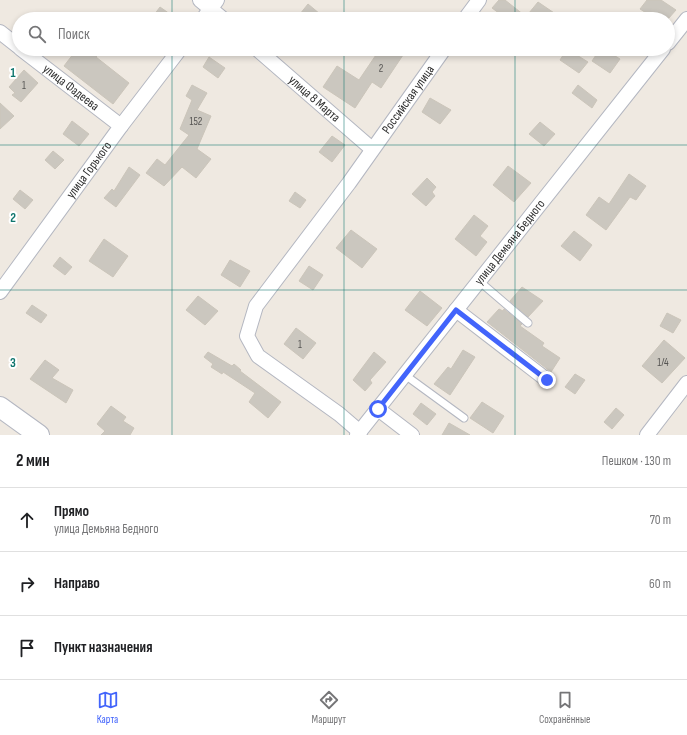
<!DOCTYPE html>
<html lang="ru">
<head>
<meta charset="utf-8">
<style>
  :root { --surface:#fff; --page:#f2f2f2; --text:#202124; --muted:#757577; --line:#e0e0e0; --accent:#4264fb }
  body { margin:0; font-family:"Sofia Sans Condensed",sans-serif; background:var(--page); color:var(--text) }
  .stop { position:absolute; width:12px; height:12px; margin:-9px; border:3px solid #4264fb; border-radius:50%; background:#fff }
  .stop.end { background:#4264fb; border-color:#fff; box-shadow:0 1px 4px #0008 }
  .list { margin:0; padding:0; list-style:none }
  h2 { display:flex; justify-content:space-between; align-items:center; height:52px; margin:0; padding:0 16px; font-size:17px }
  h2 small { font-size:13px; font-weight:400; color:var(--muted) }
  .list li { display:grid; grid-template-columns:26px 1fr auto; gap:12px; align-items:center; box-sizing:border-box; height:64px; padding:0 16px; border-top:1px solid var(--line) }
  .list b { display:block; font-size:15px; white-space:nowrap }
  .list p { margin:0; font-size:13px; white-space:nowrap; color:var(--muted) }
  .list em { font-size:13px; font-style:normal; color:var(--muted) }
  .icon { flex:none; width:22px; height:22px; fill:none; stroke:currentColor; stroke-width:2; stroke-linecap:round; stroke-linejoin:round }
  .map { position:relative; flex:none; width:687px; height:435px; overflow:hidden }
  .search { position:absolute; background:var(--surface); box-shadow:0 2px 6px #0003; left:12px; right:12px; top:12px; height:44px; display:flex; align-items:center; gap:10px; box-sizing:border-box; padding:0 14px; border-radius:22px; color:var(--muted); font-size:15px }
  .sheet { height:244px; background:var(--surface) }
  nav { display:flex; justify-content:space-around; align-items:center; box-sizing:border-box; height:56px; border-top:1px solid var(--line); background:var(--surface); font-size:11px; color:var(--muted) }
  nav a { display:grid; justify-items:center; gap:2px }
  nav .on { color:var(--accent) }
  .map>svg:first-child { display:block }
</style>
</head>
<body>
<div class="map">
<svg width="687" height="435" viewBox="0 0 687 435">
  <rect width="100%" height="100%" fill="#efe9e1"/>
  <path fill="#cbc7bf" stroke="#cbc5ba" d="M499 0H505L529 19H507L492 8Z
    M647 0H661L676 10 668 19H656L640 9Z
    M538 2 563 19H538L529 13Z
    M308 4 326 19H296Z
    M160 7 177 19H151Z
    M77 49H94L99 53 96 57 129 83 113 104 64 66Z
    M380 49H407L381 88 372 82 355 108 323 87 337 66 359 80Z
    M567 49 588 62 579 73 560 60Z
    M600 49H604L620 59 610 73 592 61Z
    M209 57 225 68 218 78 203 67Z
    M24 70 38 83 21 102 12 95 15 93 9 87Z
    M192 85 207 93 197 110 211 116 197 149 211 159 196 178 182 167 164 186 146 173 157 159 165 165 189 135 180 129 192 100 186 96Z
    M578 85 597 100 592 108 572 93Z
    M430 98 451 110 440 124 422 112Z
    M0 103 14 116 0 129Z
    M72 121 89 134 79 146 63 134Z
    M540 122 555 134 544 146 529 134Z
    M332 136 345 145 332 162 319 152Z
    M53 151 64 160 55 169 45 160Z
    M508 166 531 183 514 202 493 185Z
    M129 167 140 175 116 207 104 198 112 189 114 191Z
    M629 174 646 186 636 200 630 197 606 230 586 215 599 197 609 204Z
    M427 178 436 187 432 192 435 196 426 206 412 194Z
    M20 190 33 200 25 209 13 199Z
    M295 192 306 200 300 208 289 201Z
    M474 215 488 226 480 236 487 242 476 256 455 239Z
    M351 230 377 249 362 268 336 248Z
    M574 231 592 245 580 261 561 246Z
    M104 239 128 256 113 277 89 261Z
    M60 257 72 267 65 275 53 266Z
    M230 260 250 271 240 287 221 275Z
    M309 266 323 275 313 290 299 281Z
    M522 287 543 301 528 317 510 301Z
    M420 291 442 308 427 326 405 310Z
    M198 296 218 311 205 325 186 310Z
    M32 305 47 315 41 323 26 313Z
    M499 309 503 311 504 309 522 324 520 326 544 343 542 346 560 358 551 372 487 322Z
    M667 313 681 320 673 333 660 326Z
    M296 328 316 343 303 359 284 344Z
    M664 340 685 358 662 383 642 366Z
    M463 350 475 357 450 395 434 384 448 367 451 369Z
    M208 352 232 366 234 364 241 370 240 371 281 402 268 418 249 402 255 393 223 372 222 374 211 367 213 364 204 357Z
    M374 352 386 362 370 380 372 383 365 391 353 380Z
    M45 360 59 370 52 378 73 390 66 403 30 379Z
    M575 374 585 380 575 394 565 387Z
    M482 402 504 416 493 433 470 418Z
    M421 403 436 414 427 425 413 414Z
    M111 406 126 417 123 421 134 428 130 435H101L105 431 97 424Z
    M616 408 624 415 612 429 604 422Z
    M449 423 470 435H442Z"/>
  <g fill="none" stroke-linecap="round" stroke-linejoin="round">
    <defs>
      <path id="lane" d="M479 281 528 323
        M405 375 464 418"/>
      <g id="street">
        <path d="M200 0 223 19"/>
        <path d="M203 19 217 0"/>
        <path d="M465 19 479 0"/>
        <path d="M0 32 19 47"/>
        <path d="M668 43 687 19"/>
        <path id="s1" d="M21 49 121 126"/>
        <path id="s2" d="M257 49 372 149"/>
        <path id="s3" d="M0 292 121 126 180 49"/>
        <path d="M456 310 547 380"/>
        <path d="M378 409 412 435"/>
        <path id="s4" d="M360 432 339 414 258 356 247 336 256 306 349 183 444 49"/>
        <path id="s5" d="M357 435 663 49"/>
        <path d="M647 435 687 383"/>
      </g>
      <path id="secondary" d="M0 407 39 435"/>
    </defs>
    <use href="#lane" stroke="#b4b7c1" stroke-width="9"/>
    <use href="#street" stroke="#b4b7c1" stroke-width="16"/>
    <use href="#secondary" stroke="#b4b7c1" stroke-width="22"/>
    <use href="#lane" stroke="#fff" stroke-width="7"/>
    <use href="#street" stroke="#fff" stroke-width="14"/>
    <use href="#secondary" stroke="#fff" stroke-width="20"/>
  </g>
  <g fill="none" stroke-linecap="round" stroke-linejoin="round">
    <path stroke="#4264fb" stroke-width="5" d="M378 409 456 310 547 380"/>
  </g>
  <path fill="none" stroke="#0f766e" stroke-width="1" stroke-opacity="0.55" d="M172 0V19M344 0V19M515 0V19M172 49V435M344 49V435M515 49V435M0 145H687M0 290H687"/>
  <g text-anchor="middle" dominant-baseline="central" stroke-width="4" stroke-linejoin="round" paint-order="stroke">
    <g font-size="11" fill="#555452">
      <text x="381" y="68">2</text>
      <text x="24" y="85">1</text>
      <text x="196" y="121">152</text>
      <text x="300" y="344">1</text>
      <text x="663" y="362">1/4</text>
    </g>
    <g font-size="13" fill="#2e2e2e" stroke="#fff">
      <text stroke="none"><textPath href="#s1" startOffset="63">улица Фадеева</textPath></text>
      <text stroke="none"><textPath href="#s2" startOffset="76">улица 8 Марта</textPath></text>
      <text stroke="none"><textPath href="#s4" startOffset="438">Российская улица</textPath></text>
      <text stroke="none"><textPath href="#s3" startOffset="151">улица Горького</textPath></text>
      <text stroke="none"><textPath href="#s5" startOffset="246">улица Демьяна Бедного</textPath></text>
    </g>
  </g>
  <g font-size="13" text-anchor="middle" font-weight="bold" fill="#0f766e" stroke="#fff" stroke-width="4" stroke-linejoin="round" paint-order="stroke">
    <text x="13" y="77">1</text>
    <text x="13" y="222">2</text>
    <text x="13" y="367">3</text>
  </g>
</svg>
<div class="stop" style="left:378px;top:409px"></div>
<div class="stop end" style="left:547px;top:380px"></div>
<div class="search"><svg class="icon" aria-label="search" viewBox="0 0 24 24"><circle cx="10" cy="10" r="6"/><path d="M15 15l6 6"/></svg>Поиск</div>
</div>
<section class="sheet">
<h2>2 мин<small>Пешком · 130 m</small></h2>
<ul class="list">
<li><svg class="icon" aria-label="ahead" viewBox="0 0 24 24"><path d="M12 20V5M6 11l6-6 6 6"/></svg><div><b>Прямо</b><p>улица Демьяна Бедного</p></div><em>70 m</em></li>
<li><svg class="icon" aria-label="right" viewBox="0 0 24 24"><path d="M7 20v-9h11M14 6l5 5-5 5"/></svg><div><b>Направо</b></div><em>60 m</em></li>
<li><svg class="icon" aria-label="arrive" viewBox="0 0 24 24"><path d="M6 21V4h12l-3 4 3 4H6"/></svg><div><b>Пункт назначения</b></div></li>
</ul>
</section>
<nav>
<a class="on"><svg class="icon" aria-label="map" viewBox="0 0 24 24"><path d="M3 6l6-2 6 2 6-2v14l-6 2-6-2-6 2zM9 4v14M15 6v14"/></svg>Карта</a>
<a><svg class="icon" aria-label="directions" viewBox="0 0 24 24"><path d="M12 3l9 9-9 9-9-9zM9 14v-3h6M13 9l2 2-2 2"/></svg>Маршрут</a>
<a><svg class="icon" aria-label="saved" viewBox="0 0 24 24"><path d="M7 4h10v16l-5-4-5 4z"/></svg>Сохранённые</a>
</nav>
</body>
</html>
